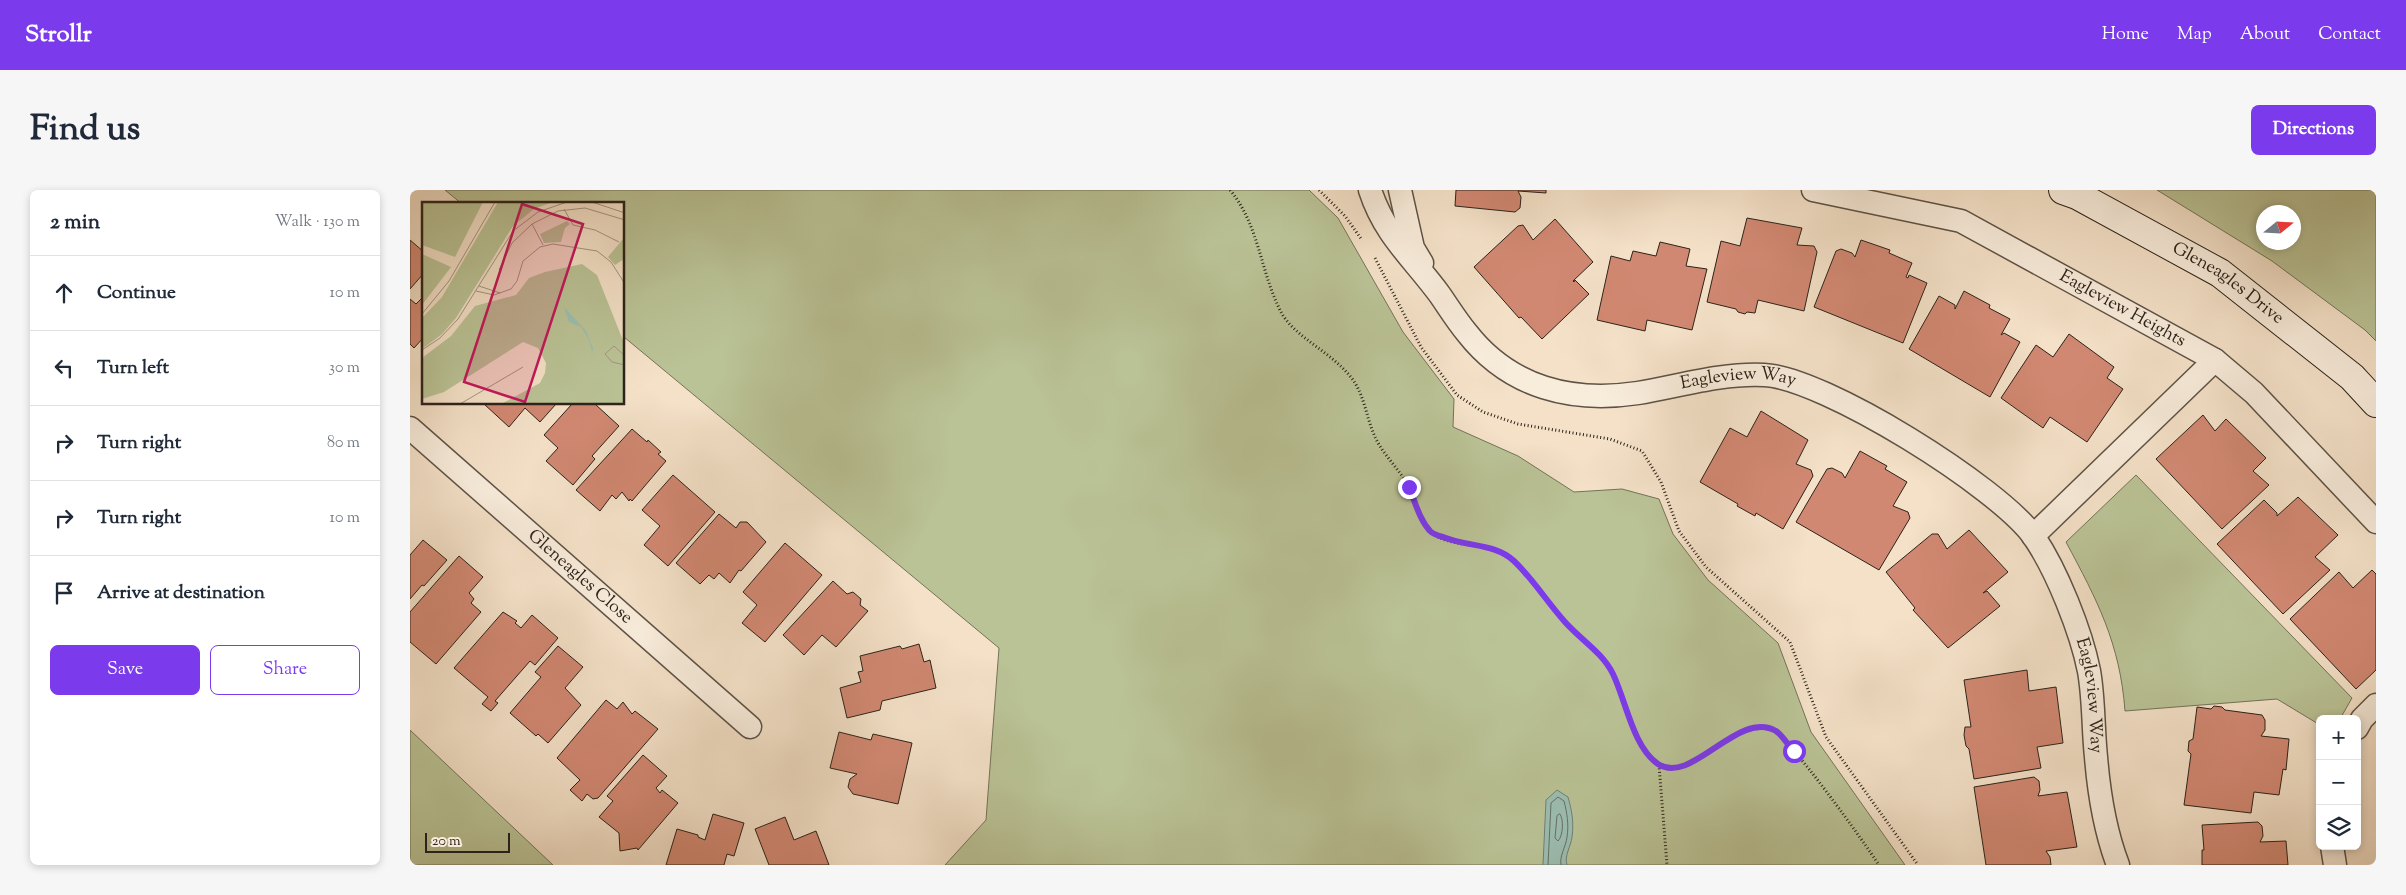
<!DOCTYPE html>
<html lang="en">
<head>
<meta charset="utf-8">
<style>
  :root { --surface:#fff; --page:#f6f6f7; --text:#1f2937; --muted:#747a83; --line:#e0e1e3; --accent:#7c3aed }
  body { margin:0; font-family:"Sorts Mill Goudy",serif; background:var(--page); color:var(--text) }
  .controls { position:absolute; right:15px; bottom:15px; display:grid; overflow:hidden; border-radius:8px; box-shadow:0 2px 8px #0003 }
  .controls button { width:45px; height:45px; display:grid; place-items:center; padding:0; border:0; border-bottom:1px solid var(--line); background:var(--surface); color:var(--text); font:25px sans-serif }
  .compass { position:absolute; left:1846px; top:15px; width:45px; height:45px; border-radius:50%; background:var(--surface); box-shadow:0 2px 8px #0003; rotate:72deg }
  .scale { position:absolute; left:15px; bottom:12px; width:85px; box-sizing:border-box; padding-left:5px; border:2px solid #2c231a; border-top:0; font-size:14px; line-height:18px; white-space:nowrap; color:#2c231a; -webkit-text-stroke:4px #f8ecdb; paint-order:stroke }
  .stop { position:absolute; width:15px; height:15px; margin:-11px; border:4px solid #7c3aed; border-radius:50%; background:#fff }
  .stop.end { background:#7c3aed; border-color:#fff; box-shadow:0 1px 5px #0008 }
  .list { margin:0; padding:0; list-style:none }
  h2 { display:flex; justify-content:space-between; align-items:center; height:65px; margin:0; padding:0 20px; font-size:21px }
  h2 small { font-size:16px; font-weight:400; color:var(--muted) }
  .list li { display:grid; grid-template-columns:32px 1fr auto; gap:15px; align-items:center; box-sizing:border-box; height:75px; padding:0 20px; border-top:1px solid var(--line) }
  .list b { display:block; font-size:19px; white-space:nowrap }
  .list em { font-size:16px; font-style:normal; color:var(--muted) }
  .actions { display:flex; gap:10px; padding:15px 20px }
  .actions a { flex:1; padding:11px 0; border:1px solid var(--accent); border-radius:8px; text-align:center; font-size:18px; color:var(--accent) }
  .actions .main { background:var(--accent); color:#fff }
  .icon { flex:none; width:28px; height:28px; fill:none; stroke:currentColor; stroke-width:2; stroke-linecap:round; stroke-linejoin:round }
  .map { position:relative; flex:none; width:1966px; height:675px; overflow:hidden; border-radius:8px }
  header { display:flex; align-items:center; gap:30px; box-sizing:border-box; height:70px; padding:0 25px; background:var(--accent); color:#fff }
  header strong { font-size:24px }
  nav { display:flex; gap:28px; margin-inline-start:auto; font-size:18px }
  .intro { display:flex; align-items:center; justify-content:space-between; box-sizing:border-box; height:120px; padding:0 30px }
  h1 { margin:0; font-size:35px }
  .button { padding:12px 22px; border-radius:8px; background:var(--accent); color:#fff; font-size:18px; font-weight:700 }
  main { display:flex; gap:30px; padding:0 30px }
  aside { flex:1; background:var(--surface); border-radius:8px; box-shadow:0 2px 8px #0003 }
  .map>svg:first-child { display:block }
</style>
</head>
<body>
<header>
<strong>Strollr</strong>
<nav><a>Home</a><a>Map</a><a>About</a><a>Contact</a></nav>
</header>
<div class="intro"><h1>Find us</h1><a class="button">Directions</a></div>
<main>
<aside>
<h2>2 min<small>Walk · 130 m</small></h2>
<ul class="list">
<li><svg class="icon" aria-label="ahead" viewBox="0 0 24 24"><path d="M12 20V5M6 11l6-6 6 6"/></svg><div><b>Continue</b></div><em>10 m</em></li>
<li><svg class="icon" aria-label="left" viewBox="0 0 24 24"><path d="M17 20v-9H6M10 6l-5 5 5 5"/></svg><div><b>Turn left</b></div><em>30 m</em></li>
<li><svg class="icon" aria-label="right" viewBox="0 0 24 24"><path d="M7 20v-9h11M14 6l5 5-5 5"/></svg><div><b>Turn right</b></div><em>80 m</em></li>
<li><svg class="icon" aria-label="right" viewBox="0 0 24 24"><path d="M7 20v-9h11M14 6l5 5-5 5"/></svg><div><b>Turn right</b></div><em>10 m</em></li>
<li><svg class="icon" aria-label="arrive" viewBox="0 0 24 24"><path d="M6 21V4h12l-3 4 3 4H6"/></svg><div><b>Arrive at destination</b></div></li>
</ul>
<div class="actions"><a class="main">Save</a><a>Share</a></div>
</aside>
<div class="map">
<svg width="1966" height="675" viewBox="0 0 1966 675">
  <rect width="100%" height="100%" fill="#f4e1c8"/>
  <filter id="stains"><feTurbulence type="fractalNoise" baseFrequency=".004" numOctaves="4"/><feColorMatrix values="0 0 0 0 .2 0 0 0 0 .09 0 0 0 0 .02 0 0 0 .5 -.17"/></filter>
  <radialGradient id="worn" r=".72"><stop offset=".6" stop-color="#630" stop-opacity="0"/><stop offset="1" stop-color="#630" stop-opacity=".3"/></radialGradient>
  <path fill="#bac396" stroke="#737358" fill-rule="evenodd" d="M35 0H899L928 28 993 142 1044 209 1043 237 1108 266 1164 302 1212 299 1249 309 1263 344 1298 390 1368 453 1401 542 1495 675H535L576 630 589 458 214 147V14H52Z
    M1747 0H1966V151L1955 140 1862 71ZM1854 22H1884V52H1854Z
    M1726 285 1942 508 1930 529H1910V535L1867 509 1715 521C1710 453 1687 410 1656 352Z
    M0 540 143 675H0Z"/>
  <path fill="#9cbeb2" stroke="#6f8075" d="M1147 600 1158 607C1162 621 1164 633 1162 647 1161 656 1154 666 1157 675H1133L1136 610Z"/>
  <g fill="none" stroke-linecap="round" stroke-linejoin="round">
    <path stroke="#647066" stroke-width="1" d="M1150 624C1154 630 1153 646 1148 651L1145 648 1147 626Z
      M1138 675 1141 613 1148 607 1154 611C1157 623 1159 634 1157 647 1156 657 1149 666 1151 675"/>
  </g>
  <path fill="#d18872" stroke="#2c231a" d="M1046 0H1136V3L1108 1 1111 7 1110 18 1105 22 1045 16Z
    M1337 28 1392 38 1387 55 1404 56 1407 62 1394 121 1348 110 1345 123 1337 122 1335 124 1328 122 1326 119 1297 112 1311 51 1330 56Z
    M1145 29 1183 72 1163 91 1164 92 1165 90 1179 104 1132 149 1111 127 1109 128 1064 77 1108 36 1113 35 1123 50Z
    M0 50 14 62V83L0 99Z
    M1451 50 1480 60 1479 63 1502 73 1496 87 1498 88 1499 85 1517 93 1493 153 1404 117 1426 61 1431 59 1442 63 1445 67Z
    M1250 52 1280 59 1276 76 1297 79 1282 140 1237 130 1235 141 1187 130 1201 66 1220 71 1223 61 1246 66Z
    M1554 101 1580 115 1579 118 1600 129 1591 145 1594 143 1610 152 1580 207 1499 159 1529 106 1545 115V119Z
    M14 106V147L4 158 0 154V109L6 114Z
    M1659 144 1704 177 1697 188 1713 199 1677 252 1640 227 1633 238 1591 208 1626 155 1643 167Z
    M74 214H146L130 232 115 218 99 237Z
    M162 214H185L209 236 182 266 185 269 163 295 136 271 148 258 134 245Z
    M1351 221 1398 250 1386 274 1401 280 1403 286 1373 339 1346 323 1345 326 1327 316 1328 314 1290 292 1320 238 1337 247Z
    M1793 225 1805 241 1816 229 1856 268 1843 281 1859 295 1812 339 1746 269Z
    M222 239 237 252 238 250 251 262 248 264 256 271 222 311 220 309 219 311 212 302 206 309 202 305 190 321 166 300Z
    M1450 261 1477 276 1475 279 1497 292 1483 316 1498 322 1500 328 1469 380 1386 332 1417 279 1422 278 1432 283 1435 288Z
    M263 285 305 322 258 376 234 355 250 336 232 320Z
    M1888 307 1928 345 1905 367 1920 380 1873 424 1807 354 1854 310 1867 323V326Z
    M309 324 326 338 330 332H337L356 352 331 381 329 380 320 393 309 383 304 389 299 385 290 394 266 373Z
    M1559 340 1598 382 1573 403 1577 401 1590 416 1538 458 1503 420 1505 418 1476 382 1522 344H1528L1537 359Z
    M13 350 37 370 14 396 12 395 0 409V365Z
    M375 353 412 385 355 452 332 433 347 415 333 402Z
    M49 366 73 387 59 403 64 409 61 413 71 422 26 474 0 452V422Z
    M1962 380 1966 384V480L1946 499 1880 429 1929 382 1943 398Z
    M423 391 437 404 443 402 451 409 450 415 458 421 426 457 412 445 394 465 373 445Z
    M93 422 107 431 105 433 111 438 122 425 148 448 125 475 120 471 85 511 88 513 81 521 72 514 78 507 44 478Z
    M509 454 514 472 520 470 526 498 472 511 470 520 437 528 430 498 451 492 448 482 453 481 450 466 490 456 492 459Z
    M148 456 173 477 155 498 171 515 138 553 128 544 126 546 100 523 131 487 125 482Z
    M1617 480 1619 501 1646 497 1653 553 1627 557 1631 578 1564 589 1559 559 1556 556 1554 545 1555 537H1561L1554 490Z
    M196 510 207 519 213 512 222 524 225 521 248 539 188 608 183 609 177 604 172 611 160 600 170 590 147 568Z
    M1804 516 1812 517 1815 520 1852 525 1855 530V540L1851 546 1879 549 1876 580 1873 579 1869 605 1844 602 1841 623 1774 615 1781 564 1778 561 1779 551 1783 549 1787 517 1801 519Z
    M429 542 461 550 463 544 502 553 488 614 443 604 438 597 440 589 447 584 420 578Z
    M233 565 257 586 246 598 250 603 252 600 268 613 228 660 227 658 210 661 209 643 189 627 203 611 197 606Z
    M1624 587 1629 591 1630 600 1628 606 1657 602 1667 657 1636 661 1640 667 1641 675H1576L1564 597Z
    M303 624 334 633 324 666 317 664 314 675H256L267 639 288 645V647L295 650Z
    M375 627 384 650 406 641 419 675H359L345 639Z
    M1848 632 1852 636 1853 646 1850 652 1876 651 1878 675H1792V660H1794L1792 635Z"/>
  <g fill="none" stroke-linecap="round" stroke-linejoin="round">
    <defs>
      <g id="street">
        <path id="s1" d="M960 0C975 46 1003 68 1030 105 1039 118 1047 131 1057 143 1100 198 1162 213 1228 203 1270 196 1311 183 1354 185 1413 187 1590 298 1624 347 1647 381 1671 441 1679 481 1684 509 1683 539 1686 567 1689 604 1695 641 1708 675"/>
        <path d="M990 0 1003 58 1012 73"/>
        <path id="s2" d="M1403 0 1551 31 1805 170 1844 203 1966 332"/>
        <path id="s3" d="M0 238 340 537"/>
        <path d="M1623 346 1805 170"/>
        <path d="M1947 538 1952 529 1966 515"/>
        <path d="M1922 656 1925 675"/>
      </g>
      <g id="secondary">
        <path id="s4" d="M1653 0 1667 5 1810 83 1942 187 1966 213"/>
      </g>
    </defs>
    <use href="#street" stroke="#5e5246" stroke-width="25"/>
    <use href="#secondary" stroke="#2c231a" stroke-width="30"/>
    <path stroke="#2c231a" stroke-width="3" stroke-dasharray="1 2.5" stroke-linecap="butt" d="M820 0C849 35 850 80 870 120 883 148 926 163 945 193 956 211 957 232 967 251 976 268 991 281 1000 299 1006 312 1009 330 1020 341 1039 360 1080 350 1103 370 1122 388 1136 411 1154 431 1170 449 1191 462 1203 484 1215 509 1219 540 1236 562 1272 610 1318 526 1362 540 1378 545 1456 655 1469 675
      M909 0 935 26 952 50
      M965 68 1011 157 1047 205 1073 222 1108 234 1200 249 1232 261 1251 292 1269 341 1296 377 1380 452 1416 547 1508 675
      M1249 575 1257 675"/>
    <use href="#street" stroke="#f8ecdb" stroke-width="22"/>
    <use href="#secondary" stroke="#f8ecdb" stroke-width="28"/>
  </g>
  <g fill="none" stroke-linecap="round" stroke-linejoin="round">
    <path stroke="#7c3aed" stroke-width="6" d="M999 297C1005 311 1009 329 1020 341 1023 344 1029 346 1033 347 1057 357 1085 353 1104 371 1123 389 1137 412 1155 432 1171 450 1192 462 1203 484 1216 511 1223 557 1248 574 1282 596 1328 519 1366 541 1372 545 1378 555 1384 561"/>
  </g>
  <g text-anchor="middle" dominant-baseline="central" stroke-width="4.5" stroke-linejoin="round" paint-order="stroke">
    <g font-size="18" fill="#2c231a" stroke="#f8ecdb">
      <text stroke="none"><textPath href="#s4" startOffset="190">Gleneagles Drive</textPath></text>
      <text stroke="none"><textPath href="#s2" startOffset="335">Eagleview Heights</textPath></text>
      <text stroke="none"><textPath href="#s1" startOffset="466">Eagleview Way</textPath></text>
      <text stroke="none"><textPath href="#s3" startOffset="226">Gleneagles Close</textPath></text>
      <text stroke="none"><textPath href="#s1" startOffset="981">Eagleview Way</textPath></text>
    </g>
  </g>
  <g transform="translate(12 12)">
    <rect width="202" height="202" fill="#f4e1c8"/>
    <path d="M0 0H61L33 55 0 43ZM76 0H131L112 7 91 24 34 116 20 132 0 147V116L20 95ZM145 19 148 22 143 26 139 40 122 41 118 32ZM201 37 202 57 193 63 186 55ZM0 52 29 65 0 103ZM160 62 175 73 202 141V202H79L118 181 123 171 124 161 116 146 101 140 22 190 0 197V156L29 134 53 104 94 93 107 76 123 70Z" fill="#bac396"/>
    <path d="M142 105 164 129 171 146 168 164 170 150 167 138 159 125 147 120Z" fill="#9cbeb2"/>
    <path fill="none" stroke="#a49582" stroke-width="1" d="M170 0 203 11M142 7 151 23 173 28 197 40M110 22 121 43M77 68 90 41 110 22 136 9 163 6 203 18M57 84 78 91M54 89 72 93 89 87 95 79 101 59 118 45 131 42 175 49 189 60 203 82M0 112 27 79 73 0M0 148 18 136 36 117 91 29 116 10 145 0M203 154 192 144 183 152 190 160 203 163M38 202 101 165"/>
    <path fill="#c2185b" fill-opacity="0.15" stroke="#c2185b" stroke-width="2.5" d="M100 2 161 22 103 200 42 180Z"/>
    <rect width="202" height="202" fill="none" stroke="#2c231a" stroke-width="2.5"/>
  </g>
  <rect width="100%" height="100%" filter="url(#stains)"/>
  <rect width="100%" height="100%" fill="url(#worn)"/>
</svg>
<div class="controls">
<button>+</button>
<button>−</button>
<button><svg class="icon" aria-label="layers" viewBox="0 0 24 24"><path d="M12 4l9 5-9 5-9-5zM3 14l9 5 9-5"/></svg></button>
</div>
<svg class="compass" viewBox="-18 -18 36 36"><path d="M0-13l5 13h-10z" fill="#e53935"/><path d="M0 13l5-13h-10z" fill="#747a83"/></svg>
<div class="scale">20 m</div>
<div class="stop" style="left:1384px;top:561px"></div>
<div class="stop end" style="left:999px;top:297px"></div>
</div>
</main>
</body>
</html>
